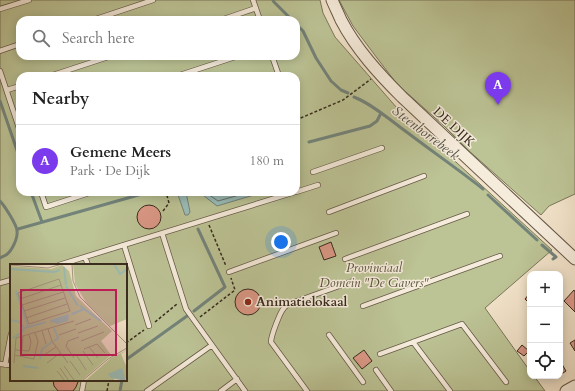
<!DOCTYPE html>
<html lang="en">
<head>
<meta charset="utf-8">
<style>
  :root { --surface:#fff; --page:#f6f6f6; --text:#222; --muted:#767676; --line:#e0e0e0; --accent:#7c3aed }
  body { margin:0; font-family:Cardo,serif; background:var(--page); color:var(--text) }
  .controls { position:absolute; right:12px; bottom:12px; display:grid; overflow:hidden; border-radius:8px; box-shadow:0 2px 10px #0003 }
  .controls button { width:36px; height:36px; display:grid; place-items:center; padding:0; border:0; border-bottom:1px solid var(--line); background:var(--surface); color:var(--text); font:20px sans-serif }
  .you { position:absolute; left:281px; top:242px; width:14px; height:14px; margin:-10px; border:3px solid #fff; border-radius:50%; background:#1a73e8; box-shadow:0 0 0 6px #1a73e833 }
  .badge { display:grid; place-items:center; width:26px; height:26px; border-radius:50%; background:var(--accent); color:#fff; font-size:13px; font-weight:700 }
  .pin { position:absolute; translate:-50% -33px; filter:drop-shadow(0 1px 2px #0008) }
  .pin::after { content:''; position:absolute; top:21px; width:14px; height:12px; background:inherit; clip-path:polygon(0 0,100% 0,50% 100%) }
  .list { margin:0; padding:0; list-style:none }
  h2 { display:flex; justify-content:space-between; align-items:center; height:52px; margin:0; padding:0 16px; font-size:17px }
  h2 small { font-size:13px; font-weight:400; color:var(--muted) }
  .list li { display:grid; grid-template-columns:26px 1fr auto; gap:12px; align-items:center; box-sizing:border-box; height:72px; padding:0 16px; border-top:1px solid var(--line) }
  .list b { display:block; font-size:15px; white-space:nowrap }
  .list p { margin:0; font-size:13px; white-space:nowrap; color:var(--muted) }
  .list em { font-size:13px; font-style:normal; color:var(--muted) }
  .icon { flex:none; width:22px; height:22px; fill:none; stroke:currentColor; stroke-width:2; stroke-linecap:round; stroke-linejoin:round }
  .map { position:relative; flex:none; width:575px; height:391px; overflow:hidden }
  .search { position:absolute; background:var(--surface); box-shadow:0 2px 10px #0003; left:16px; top:16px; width:284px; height:44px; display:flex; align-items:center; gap:10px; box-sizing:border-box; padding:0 14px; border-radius:12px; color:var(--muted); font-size:15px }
  .panel { position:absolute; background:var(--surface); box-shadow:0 2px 10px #0003; left:16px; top:72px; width:284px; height:124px; border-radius:12px }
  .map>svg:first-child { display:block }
</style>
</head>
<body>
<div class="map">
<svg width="575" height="391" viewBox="0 0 575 391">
  <rect width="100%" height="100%" fill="#f1e2c9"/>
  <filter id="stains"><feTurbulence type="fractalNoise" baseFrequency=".005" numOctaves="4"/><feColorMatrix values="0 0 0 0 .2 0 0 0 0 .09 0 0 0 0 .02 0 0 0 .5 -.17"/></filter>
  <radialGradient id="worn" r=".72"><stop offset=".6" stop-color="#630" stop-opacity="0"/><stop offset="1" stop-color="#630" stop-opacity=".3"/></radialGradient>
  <path fill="#bcc395" stroke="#7a775a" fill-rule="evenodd" d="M0 0H320L323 13 335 37 397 108 552 250 485 308 530 371V376H534L545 391H0ZM20 20H296V56H20ZM20 76H296V192H20ZM11 265H126V380H11Z
    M339 0H575V194L549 206 541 215 468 150 444 126 397 84 377 58 353 26Z"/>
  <path fill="#9bbdb8" stroke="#73837a" d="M177 192H186L190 212 188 215H185Z
    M199 192H264L217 206Z"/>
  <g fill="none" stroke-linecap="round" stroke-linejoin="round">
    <path stroke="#69746b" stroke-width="1" d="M205 192 218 201 250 192"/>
    <path stroke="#73837a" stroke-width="3" d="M273 0 274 2 292 20
      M296 24 303 31 316 58 331 81 341 90 348 93
      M354 97C374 105 391 121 408 133 433 152 459 170 483 189
      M0 101 20 159
      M309 142 370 126 377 121 381 113
      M31 192 42 222
      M488 195 537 240
      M0 201C4 205 17 225 17 231 18 238 12 251 6 255 4 256 2 257 0 258
      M18 229 149 192
      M542 245 556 257 553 259
      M194 311 225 287 198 229
      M126 361 127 359 187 316
      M120 391 122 380"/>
  </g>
  <path fill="#db9886" stroke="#372b1e" d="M137 217a12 12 0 1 1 24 0a12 12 0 1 1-24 0Z
    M331 242 336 256 324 260 319 247Z
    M235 302a13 13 0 1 1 26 0a13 13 0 1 1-26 0Z
    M574 290 575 292V312L564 301Z
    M530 293V304L525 299Z
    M575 340V351L570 343Z
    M522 345 529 351 524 356 517 351Z
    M364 350 372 361 362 369 353 358Z
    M560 361 566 371 560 375Z
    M53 380H78V382L76 387 73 391H58L54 386Z"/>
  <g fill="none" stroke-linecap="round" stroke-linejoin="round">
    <defs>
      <path id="service" d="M253 0 260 20
        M0 9 29 0
        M93 20 153 0
        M221 20 256 8
        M0 51 20 44
        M272 56 279 76
        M0 71 20 131
        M50 76 111 56
        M177 76 238 56
        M7 90 20 86
        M313 172 382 148
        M41 192 46 207 92 192
        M296 192 318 185
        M329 212 424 176
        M162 233 186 309 245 391
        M124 245 149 326
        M85 257 88 265
        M345 259 467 214
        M59 265 295 192
        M229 272 336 233
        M0 283 11 280
        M363 306 500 256
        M329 335 363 382
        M413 342 450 391
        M380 354 462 324 506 382
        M0 364 11 365
        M5 365 11 334
        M376 370 391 391
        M82 391 84 380
        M147 391 212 345
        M221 391 237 379
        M307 391 271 342C271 336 280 312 284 308 285 306 287 305 289 304L353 281"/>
      <path id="tertiary" d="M332 0C335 7 338 13 341 20 356 49 379 74 402 97L575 259
        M566 391 575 386"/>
    </defs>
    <use href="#service" stroke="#665949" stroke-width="6"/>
    <use href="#tertiary" stroke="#665949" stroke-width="13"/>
    <path stroke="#372b1e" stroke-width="1.5" stroke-dasharray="3 2" stroke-linecap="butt" d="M296 120 343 100 371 79
      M163 211 169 203 166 192
      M209 225 226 266
      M200 317 235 290 231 278
      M155 322 177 304
      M126 343 144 330
      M107 391 109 380"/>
    <use href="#service" stroke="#f6ecdc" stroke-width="4.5"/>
    <use href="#tertiary" stroke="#f6ecdc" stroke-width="11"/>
  </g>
  <circle fill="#8f2418" stroke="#f6ecdc" stroke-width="1.5" cx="248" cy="302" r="4"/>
  <g text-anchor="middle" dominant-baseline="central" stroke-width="3" stroke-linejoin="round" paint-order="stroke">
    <g font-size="13" fill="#372b1e" stroke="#f6ecdc">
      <text transform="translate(454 127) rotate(43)">DE DIJK</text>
    </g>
    <g font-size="13" font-style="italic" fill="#58513c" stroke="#f6ecdc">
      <text x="374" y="268">Provinciaal<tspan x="374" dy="15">Domein "De Gavers"</tspan></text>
    </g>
    <g font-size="13" font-weight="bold" fill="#372b1e" stroke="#f6ecdc" text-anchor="start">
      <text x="256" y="302">Animatielokaal</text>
    </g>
    <g font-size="14" font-style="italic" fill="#505044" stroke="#f6ecdc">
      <text transform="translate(426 133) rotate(37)">Steenborrebeek</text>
    </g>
  </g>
  <g transform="translate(10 264)">
    <rect width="117" height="117" fill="#f1e2c9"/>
    <path d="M63 0H117V55L100 62 77 40 65 20ZM52 1 59 7 66 32 102 67 91 77 101 91 71 117H0V2L41 5ZM117 86 111 90 117 104V117L112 109 103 113 105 117H75L101 94Z" fill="#bcc395"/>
    <path d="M59 50 58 57 47 60 42 58V62L40 56ZM112 104 116 117 101 114 98 110Z" fill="#9bbdb8"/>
    <path fill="none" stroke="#9bbdb8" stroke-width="2" d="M104 0 110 10 117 5M54 3 56 21M0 5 44 8 50 6M56 22 68 42M6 27 18 63M70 42 91 57M62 50 74 45M0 56 10 58 14 64M3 74 12 68 14 64 36 58M44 77 48 74 44 64M30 95 32 85 42 78M13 102 28 104"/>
    <path fill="none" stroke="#a79985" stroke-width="1" d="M62 0 63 17 70 33 117 80M0 1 38 4 52 0M49 15 60 47 19 60 8 29ZM10 35 51 21M12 41 53 28M14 47 55 34M16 54 57 40M65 61 81 55M38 65 42 77 58 99M32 67 36 80M68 69 88 62M49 71 66 65M71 77 94 68M79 83 88 94M74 85 87 80 95 89M5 86 19 87 21 78 19 71M12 86 13 72M73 87 83 101M4 91 24 95 28 77 25 69M34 91 46 83M67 92 76 106M64 94 56 82 58 77 69 73M60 97 70 111M4 99 6 74 64 57M37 99 50 89M54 102 64 116M50 104 59 117M47 107 55 117M72 117 98 95 117 84"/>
    <path fill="#c2185b" fill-opacity="0.15" stroke="#c2185b" stroke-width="2" d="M11 26H106V91H11Z"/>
    <rect width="117" height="117" fill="none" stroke="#372b1e" stroke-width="2"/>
  </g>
  <rect width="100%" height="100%" filter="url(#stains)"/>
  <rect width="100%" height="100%" fill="url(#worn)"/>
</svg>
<div class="controls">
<button>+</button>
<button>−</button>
<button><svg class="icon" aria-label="locate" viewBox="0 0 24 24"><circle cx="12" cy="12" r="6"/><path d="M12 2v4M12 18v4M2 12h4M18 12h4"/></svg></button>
</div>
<div class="you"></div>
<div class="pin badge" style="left:498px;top:105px">A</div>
<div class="search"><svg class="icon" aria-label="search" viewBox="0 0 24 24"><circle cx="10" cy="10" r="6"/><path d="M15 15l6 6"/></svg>Search here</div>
<section class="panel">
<h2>Nearby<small></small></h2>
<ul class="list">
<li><span class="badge">A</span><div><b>Gemene Meers</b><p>Park · De Dijk</p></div><em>180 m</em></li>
</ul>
</section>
</div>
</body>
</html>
